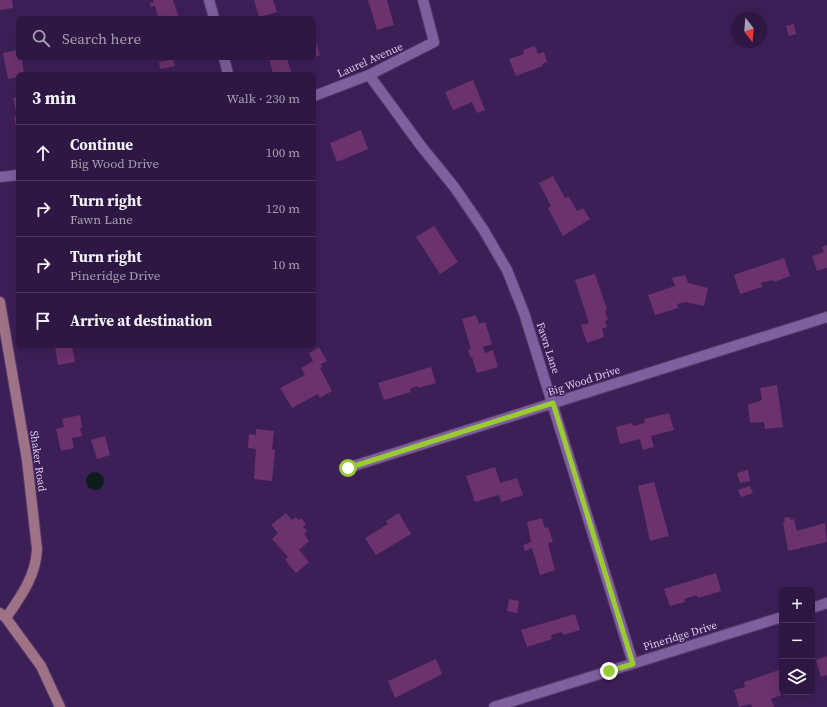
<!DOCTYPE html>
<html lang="en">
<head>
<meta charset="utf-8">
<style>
  :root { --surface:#2e1742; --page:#362049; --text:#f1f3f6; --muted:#a79fb2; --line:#49365b }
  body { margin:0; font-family:"Source Serif 4",serif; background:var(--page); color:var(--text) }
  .controls { position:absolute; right:12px; bottom:12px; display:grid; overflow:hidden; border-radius:6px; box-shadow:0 4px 16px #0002 }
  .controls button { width:36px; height:36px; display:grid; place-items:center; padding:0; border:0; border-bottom:1px solid var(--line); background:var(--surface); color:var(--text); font:20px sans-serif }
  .compass { position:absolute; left:731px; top:12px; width:36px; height:36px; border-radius:50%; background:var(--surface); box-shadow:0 4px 16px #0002; rotate:164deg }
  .stop { position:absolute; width:12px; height:12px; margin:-9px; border:3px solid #9acb34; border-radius:50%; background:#fff }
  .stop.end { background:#9acb34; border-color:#fff; box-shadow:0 1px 4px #0008 }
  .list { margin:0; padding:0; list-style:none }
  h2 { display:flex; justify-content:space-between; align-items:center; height:52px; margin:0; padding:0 16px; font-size:17px }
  h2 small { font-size:13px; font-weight:400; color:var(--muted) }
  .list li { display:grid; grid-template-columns:26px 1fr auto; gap:12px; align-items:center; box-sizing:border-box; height:56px; padding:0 16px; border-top:1px solid var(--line) }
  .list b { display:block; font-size:15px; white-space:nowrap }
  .list p { margin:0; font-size:13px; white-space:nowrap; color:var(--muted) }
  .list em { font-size:13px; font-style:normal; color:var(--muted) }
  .icon { flex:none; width:22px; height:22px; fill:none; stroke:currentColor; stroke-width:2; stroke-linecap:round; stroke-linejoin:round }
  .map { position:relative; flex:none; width:827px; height:707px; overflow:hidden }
  .search { position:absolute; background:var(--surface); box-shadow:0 4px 16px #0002; left:16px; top:16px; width:300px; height:44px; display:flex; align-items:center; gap:10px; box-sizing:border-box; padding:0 14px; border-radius:6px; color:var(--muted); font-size:15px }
  .panel { position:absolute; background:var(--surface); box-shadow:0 4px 16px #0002; left:16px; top:72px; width:300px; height:276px; border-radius:6px }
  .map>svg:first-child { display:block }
</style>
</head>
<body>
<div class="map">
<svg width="827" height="707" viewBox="0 0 827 707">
  <rect width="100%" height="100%" fill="#3d1f58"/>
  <path fill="#0b1c1a" d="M86 481a9 9 0 1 1 18 0a9 9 0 1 1-18 0Z"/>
  <path fill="#6c326e" d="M0 0H12L13 8 0 10Z
    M153 0H173L179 18H158L155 6 151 7 150 3 154 2Z
    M254 0H273L277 12 259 17Z
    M368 0H387L394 25 377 30Z
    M794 24 796 34 789 36 786 26Z
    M314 36 320 55 314 57Z
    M535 46 538 54 544 52 547 62 542 64 543 66 516 76 509 59 524 54 523 50Z
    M18 50V58H25L22 59 24 74H18V77L8 79 3 53Z
    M269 58H287L291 72 273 74Z
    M173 59 175 66 160 69 159 62Z
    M473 80 485 110 477 113 472 102 453 110 445 92Z
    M18 97V133H17L14 117 17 116 13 98Z
    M361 130 368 149 337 162 330 143Z
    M553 176 565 198 569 197 577 211 583 208 590 219 563 236 548 208 551 206 539 183Z
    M434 226 458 262 440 274 416 237Z
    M827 245V268L817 271 812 256 824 252 822 247Z
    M784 258 790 276 774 282 773 280 761 283 762 287 740 294 734 275Z
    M595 274 607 310 605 311 608 320 605 321 607 327 602 329 604 337 587 343 581 325 589 323 575 280Z
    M685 275 688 283 708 288 704 306 686 302 677 304 678 308 655 315 648 295 675 286 672 278Z
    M476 315 479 324 485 322 492 344 483 347 485 353 493 350 498 367 477 373 472 357H470L468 350 471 349 462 319Z
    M55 346H72L75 362 58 365Z
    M319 347 327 361 321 364 322 367 320 368 332 391 320 398 318 394 292 408 280 388 305 375 301 368 313 361 309 353Z
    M431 367 436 383 418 388V386L410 389 411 392 384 400 378 383Z
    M777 385 783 427 765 429 764 422 750 423 748 405 762 400 760 388Z
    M669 413 674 430 651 436 654 447 643 450 640 439 620 444 616 427 632 423 633 426 645 423 644 419Z
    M80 415 82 427 80 428 82 436 72 438 74 448 61 451 56 429 64 427 62 419Z
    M256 429 274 431 272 450H275L272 481 254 479 256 449 248 448 249 434 256 435Z
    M105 436 110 455 97 459 91 440Z
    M495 467 500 483 517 478 523 495 501 502 499 495 475 502 466 476Z
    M748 470 750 481 740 483 737 473Z
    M654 482 669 536 650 541 638 486Z
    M750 486 753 493 741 497 738 490Z
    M286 513 292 520 296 517 298 520 301 518 306 524 303 527 307 531 304 534 309 541 299 550 309 562 296 573 285 560 288 557 272 539 278 533 271 525Z
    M399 513 411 534 376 555 365 538 388 524 386 521Z
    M790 517 791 520 794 519 797 531 825 523 827 542 788 551 783 522 785 521 784 518Z
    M542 518 545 528 548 527 553 542 548 543 555 570 540 575 532 548 525 551 523 545 531 542 527 522Z
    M716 573 721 591 698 598 697 595 684 599 685 602 670 606 664 589Z
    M509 599 519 601 517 613 507 611Z
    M575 614 580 630 563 635 562 632 551 635 552 639 527 647 521 630Z
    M827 656V675L821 677 816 660Z
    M436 659 442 674 395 698 388 681Z
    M782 669V690H780L781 695 771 699 774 707H752L751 704 739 707 734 690 745 687 744 682Z"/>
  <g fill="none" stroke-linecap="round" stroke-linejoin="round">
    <defs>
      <path id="street" d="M209 0 214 18
        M224 58 228 74
        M369 75 421 146 455 188 483 229 507 270 524 313 633 663
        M314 96 369 75 434 42 423 0
        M0 177 18 175
        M347 468 827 317
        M812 608 827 603
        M494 707 782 617"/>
      <path id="secondary" d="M0 302 27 460 37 549C36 576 21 596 6 618
        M0 613 6 618 41 666 60 707"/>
    </defs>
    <use href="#street" stroke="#573a6d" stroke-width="12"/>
    <use href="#secondary" stroke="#573a6d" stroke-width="12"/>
    <use href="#street" stroke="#7f5f9e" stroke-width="10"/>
    <use href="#secondary" stroke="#9f7285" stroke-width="10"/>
  </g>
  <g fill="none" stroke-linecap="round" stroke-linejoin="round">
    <path stroke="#9acb34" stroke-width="5" d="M348 468 553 403 633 664 609 671"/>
  </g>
  <g text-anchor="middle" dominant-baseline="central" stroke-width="3" stroke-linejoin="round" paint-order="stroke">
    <g font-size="11" fill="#d9c9ec" stroke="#3d1f58">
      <text transform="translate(370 60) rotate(-24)">Laurel Avenue</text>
      <text transform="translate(548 348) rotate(72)">Fawn Lane</text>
      <text transform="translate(584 381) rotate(-18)">Big Wood Drive</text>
      <text transform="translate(38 461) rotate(82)">Shaker Road</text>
      <text transform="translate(680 636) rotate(-17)">Pineridge Drive</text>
    </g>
  </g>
</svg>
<div class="controls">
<button>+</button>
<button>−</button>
<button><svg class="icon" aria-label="layers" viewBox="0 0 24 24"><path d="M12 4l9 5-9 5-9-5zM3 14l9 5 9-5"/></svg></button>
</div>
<svg class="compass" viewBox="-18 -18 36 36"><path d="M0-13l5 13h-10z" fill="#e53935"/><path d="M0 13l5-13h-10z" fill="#a79fb2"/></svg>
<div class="stop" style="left:348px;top:468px"></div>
<div class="stop end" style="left:609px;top:671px"></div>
<div class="search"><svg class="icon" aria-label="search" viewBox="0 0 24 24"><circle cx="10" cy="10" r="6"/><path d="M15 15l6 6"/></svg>Search here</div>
<section class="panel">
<h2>3 min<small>Walk · 230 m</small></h2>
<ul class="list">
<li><svg class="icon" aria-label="ahead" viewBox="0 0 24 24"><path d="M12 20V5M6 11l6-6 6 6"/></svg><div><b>Continue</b><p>Big Wood Drive</p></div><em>100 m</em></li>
<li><svg class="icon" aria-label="right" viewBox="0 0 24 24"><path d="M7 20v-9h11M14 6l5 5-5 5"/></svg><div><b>Turn right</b><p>Fawn Lane</p></div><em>120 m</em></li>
<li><svg class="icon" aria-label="right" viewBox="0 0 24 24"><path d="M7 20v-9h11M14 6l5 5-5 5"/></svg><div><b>Turn right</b><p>Pineridge Drive</p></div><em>10 m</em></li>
<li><svg class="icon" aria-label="arrive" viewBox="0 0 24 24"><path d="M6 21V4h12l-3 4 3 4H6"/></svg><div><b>Arrive at destination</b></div></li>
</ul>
</section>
</div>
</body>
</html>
